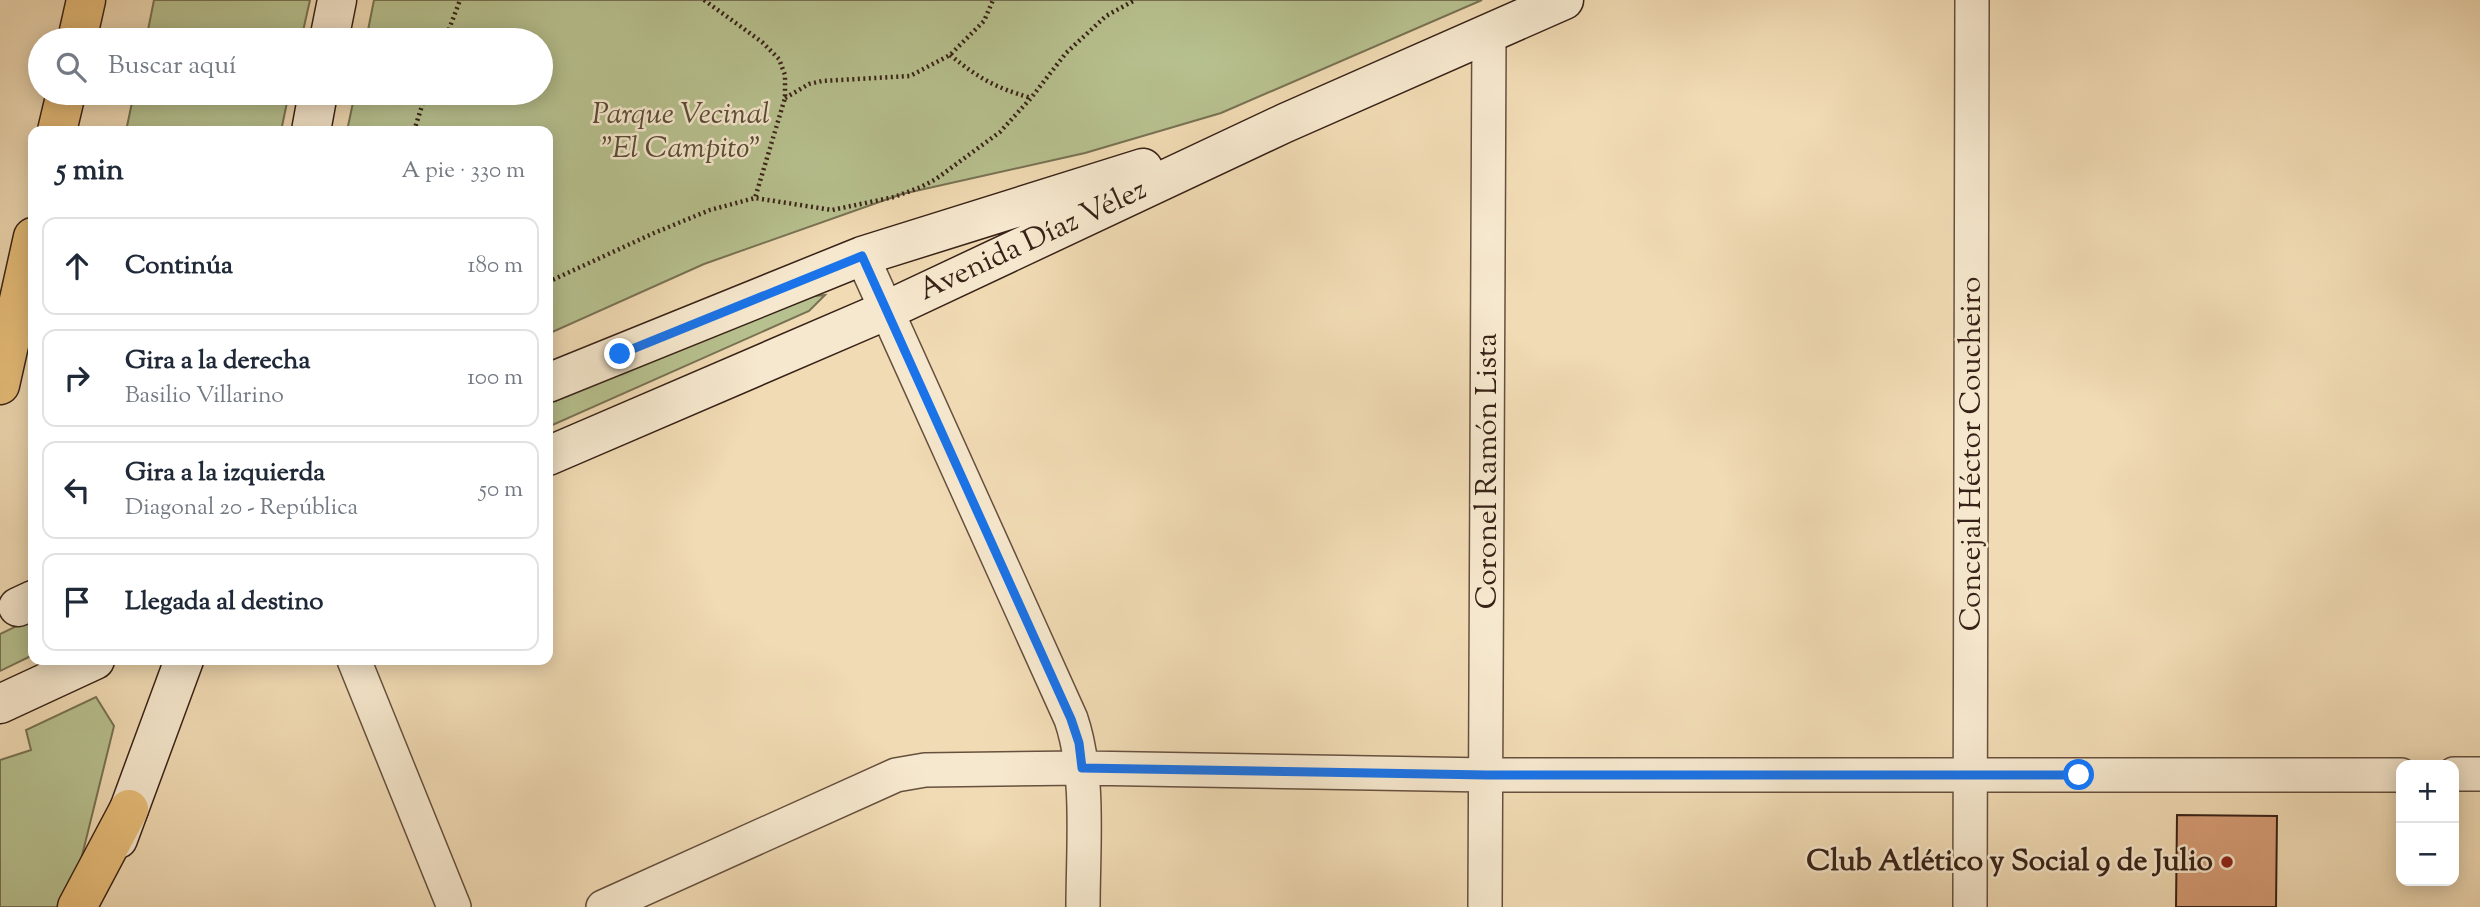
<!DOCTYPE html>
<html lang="es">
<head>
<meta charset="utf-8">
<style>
  :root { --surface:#fff; --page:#f2f2f3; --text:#1f2937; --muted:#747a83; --line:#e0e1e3 }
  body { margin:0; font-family:"Sorts Mill Goudy",serif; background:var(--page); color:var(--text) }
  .controls { position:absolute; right:21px; bottom:21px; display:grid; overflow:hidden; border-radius:14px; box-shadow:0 4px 18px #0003 }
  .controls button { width:63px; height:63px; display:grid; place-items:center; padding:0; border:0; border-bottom:2px solid var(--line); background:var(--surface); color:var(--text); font:35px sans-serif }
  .stop { position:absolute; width:21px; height:21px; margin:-16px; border:5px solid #1a73e8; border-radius:50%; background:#fff }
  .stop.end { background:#1a73e8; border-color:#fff; box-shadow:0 2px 7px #0008 }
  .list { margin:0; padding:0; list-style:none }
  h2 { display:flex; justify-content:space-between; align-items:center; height:91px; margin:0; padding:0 28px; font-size:30px }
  h2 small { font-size:23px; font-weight:400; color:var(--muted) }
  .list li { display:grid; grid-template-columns:46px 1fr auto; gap:21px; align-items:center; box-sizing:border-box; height:98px; margin:0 14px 14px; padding:0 14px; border:2px solid var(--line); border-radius:14px }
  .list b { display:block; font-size:26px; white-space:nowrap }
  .list p { margin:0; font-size:23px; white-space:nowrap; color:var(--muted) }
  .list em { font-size:23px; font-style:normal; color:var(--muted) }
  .icon { flex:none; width:38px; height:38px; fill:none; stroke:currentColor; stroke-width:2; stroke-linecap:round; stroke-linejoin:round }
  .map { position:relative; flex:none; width:2480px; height:907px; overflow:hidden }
  .search { position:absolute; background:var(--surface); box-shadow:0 4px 18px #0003; left:28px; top:28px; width:525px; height:77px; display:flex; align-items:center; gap:18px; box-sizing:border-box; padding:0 24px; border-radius:38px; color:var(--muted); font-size:26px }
  .panel { position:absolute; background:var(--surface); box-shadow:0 4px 18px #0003; left:28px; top:126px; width:525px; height:539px; border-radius:14px }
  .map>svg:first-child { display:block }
</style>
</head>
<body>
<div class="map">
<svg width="2480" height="907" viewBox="0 0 2480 907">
  <rect width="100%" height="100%" fill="#f1dbb4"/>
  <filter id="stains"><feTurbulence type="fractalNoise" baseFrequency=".00286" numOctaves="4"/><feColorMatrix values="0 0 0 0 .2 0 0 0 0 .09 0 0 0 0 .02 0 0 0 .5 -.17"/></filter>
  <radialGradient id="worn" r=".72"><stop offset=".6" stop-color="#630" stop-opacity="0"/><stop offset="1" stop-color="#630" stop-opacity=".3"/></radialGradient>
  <path fill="#b7c18f" stroke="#787253" stroke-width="2" d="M154 0H310L301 40H146Z
    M374 0H1482L1221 113 1085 153 902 194 704 264 548 334V131H347L355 93H541V40H366Z
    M134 93H289L281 131H126Z
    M825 295 809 311 548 427V402L803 297Z
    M33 618V655L0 671V634Z
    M96 697 114 726 79 868 61 907H0V760L31 750 26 730Z"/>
  <path fill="#d69c75" stroke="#382217" stroke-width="2" d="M2177 815 2277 816 2276 907H2176Z"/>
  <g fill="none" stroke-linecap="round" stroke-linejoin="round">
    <defs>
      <path id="street" d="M862 256 1071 719C1090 775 1083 847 1083 907
        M354 660 454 907
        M2454 774H2480
        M603 907 896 775 925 770 1082 768 1487 775H2401
        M1485 907 1489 34
        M1970 907 1972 0"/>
      <path id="secondary" d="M329 40 337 0
        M311 131 318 93
        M548 383 862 256 1143 168
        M548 456 885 311 1285 123 1564 0
        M18 607 33 600
        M0 704 95 660
        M118 839 184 660"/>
      <path id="highway" d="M77 40 86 0
        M57 131 66 93
        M0 385 33 237
        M77 907 129 809"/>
    </defs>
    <use href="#street" stroke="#66503e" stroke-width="36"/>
    <use href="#secondary" stroke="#382217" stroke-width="41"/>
    <use href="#highway" stroke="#382217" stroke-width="41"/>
    <path stroke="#382217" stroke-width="4.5" stroke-dasharray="2 3.5" stroke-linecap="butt" d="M704 0 762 42 779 59 785 75V98L755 198
      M445 40 460 0
      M950 55C980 79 994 87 1031 98
      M785 98 809 84 822 81 910 76 950 55 984 21 993 0
      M414 131 426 93
      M548 282 654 233 710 210 755 198 832 210 894 197 921 187 936 179 1000 132 1031 98 1066 53 1106 16 1135 0"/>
    <use href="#street" stroke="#f6e8ce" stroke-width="33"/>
    <use href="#secondary" stroke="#f6e8ce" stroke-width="38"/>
    <use href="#highway" stroke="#e8be7a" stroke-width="38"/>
  </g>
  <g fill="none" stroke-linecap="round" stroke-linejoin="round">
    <path stroke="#1a73e8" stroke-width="9" d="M620 354 862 256 1071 719 1079 743 1082 768 1487 775H2079"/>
  </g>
  <circle fill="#8f2418" stroke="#f6e8ce" stroke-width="2.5" cx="2227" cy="862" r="7"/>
  <g text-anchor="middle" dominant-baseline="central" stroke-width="5" stroke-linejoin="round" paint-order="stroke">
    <g font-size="30" font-style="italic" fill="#584a35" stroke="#f6e8ce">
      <text x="681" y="115">Parque Vecinal<tspan x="681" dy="34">"El Campito"</tspan></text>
    </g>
    <g font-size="30" fill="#382217" stroke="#f6e8ce">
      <text transform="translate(1033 241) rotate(-25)">Avenida Díaz Vélez</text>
      <text transform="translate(1972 454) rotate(-90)">Concejal Héctor Coucheiro</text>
      <text transform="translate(1488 471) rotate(-90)">Coronel Ramón Lista</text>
    </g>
    <g font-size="30" font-weight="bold" fill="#382217" stroke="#f6e8ce" text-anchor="end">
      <text x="2213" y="862">Club Atlético y Social 9 de Julio</text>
    </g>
  </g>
  <rect width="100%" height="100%" filter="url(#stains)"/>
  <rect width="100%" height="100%" fill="url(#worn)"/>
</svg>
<div class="controls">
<button>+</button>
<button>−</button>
</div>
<div class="stop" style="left:2079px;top:775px"></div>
<div class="stop end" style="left:620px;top:354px"></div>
<div class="search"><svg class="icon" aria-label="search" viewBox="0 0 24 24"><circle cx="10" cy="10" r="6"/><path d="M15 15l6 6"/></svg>Buscar aquí</div>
<section class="panel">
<h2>5 min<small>A pie · 330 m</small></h2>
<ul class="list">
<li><svg class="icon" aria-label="ahead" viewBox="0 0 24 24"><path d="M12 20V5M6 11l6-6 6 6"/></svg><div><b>Continúa</b></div><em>180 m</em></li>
<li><svg class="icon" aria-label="right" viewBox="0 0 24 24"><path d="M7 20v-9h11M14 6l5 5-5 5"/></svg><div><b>Gira a la derecha</b><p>Basilio Villarino</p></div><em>100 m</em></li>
<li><svg class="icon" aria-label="left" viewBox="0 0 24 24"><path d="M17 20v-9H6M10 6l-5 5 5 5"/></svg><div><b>Gira a la izquierda</b><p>Diagonal 20 - República</p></div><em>50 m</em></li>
<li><svg class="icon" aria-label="arrive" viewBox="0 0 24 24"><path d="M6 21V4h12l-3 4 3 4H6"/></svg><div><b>Llegada al destino</b></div></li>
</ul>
</section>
</div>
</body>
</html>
